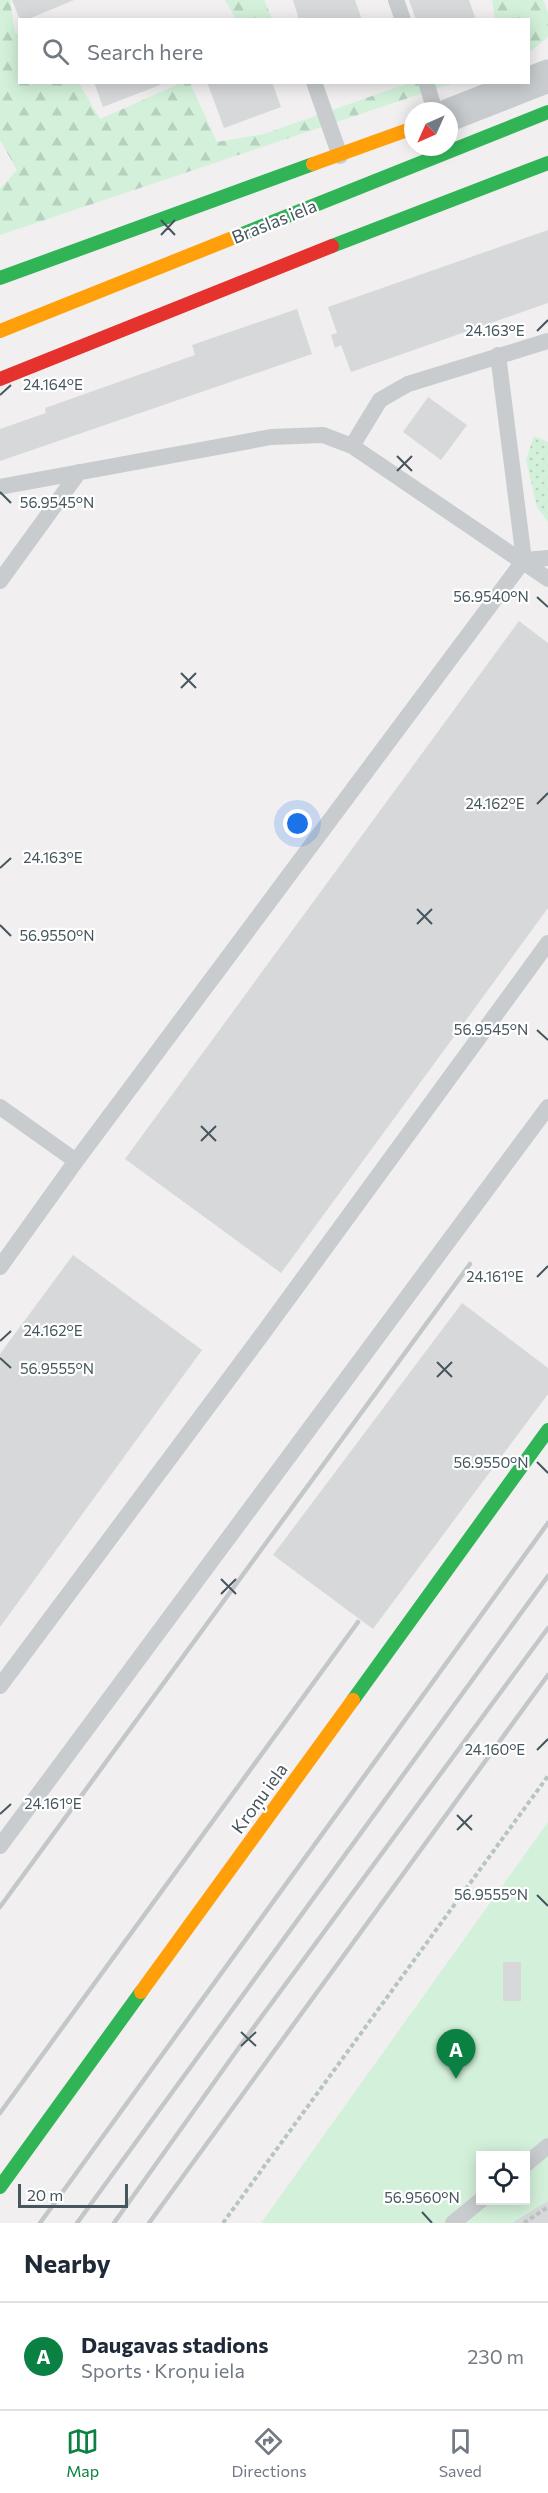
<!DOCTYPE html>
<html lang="en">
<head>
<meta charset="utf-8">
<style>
  :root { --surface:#fff; --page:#f2f2f3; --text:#1f2937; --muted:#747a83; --line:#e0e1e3; --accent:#0b8043 }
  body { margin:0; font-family:Commissioner,sans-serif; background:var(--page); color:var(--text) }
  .controls { position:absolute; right:18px; bottom:18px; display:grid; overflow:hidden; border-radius:0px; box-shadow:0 3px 15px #0003 }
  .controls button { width:54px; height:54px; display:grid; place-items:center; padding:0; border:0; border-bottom:2px solid var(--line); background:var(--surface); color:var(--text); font:30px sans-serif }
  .compass { position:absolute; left:404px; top:102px; width:54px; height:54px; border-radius:50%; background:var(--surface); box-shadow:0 3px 15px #0003; rotate:225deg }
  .scale { position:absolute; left:18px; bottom:15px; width:110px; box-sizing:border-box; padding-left:6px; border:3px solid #45565e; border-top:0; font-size:16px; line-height:21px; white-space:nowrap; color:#45565e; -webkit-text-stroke:4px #fff; paint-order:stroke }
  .you { position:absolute; left:298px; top:824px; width:21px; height:21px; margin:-15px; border:4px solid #fff; border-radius:50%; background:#1a73e8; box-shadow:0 0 0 9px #1a73e833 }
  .badge { display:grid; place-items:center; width:39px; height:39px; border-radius:50%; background:var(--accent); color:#fff; font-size:20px; font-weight:700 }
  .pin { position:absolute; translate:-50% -50px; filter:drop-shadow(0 2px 3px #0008) }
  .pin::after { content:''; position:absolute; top:32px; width:21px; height:18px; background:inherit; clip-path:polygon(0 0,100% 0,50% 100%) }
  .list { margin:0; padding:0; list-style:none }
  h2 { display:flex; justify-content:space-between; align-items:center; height:78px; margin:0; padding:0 24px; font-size:26px }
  h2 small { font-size:20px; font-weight:400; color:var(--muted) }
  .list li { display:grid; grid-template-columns:39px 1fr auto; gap:18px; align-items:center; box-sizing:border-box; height:108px; padding:0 24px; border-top:2px solid var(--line) }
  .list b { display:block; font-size:22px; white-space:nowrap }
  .list p { margin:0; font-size:20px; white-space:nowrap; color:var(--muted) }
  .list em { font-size:20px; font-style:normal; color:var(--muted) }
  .icon { flex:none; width:33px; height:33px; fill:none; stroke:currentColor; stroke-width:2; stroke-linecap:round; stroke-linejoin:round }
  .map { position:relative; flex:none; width:548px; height:2223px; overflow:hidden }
  .search { position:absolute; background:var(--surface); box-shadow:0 3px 15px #0003; left:18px; right:18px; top:18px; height:66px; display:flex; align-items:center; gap:15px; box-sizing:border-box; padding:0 21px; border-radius:0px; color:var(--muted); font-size:22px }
  .sheet { height:186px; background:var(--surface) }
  nav { display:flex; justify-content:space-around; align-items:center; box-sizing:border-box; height:84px; border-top:2px solid var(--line); background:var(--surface); font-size:16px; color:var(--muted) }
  nav a { display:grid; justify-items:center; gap:3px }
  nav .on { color:var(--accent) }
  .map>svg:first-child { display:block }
</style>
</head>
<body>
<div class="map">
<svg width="548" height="2223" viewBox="0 0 548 2223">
  <defs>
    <pattern id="grass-dots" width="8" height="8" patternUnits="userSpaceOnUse" patternTransform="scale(1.5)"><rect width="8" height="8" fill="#d3f1da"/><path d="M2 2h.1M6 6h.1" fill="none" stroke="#b6d1be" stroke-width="1.8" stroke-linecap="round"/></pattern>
    <pattern id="forest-firs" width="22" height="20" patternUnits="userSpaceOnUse" patternTransform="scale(1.5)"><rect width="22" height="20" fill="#d3f1da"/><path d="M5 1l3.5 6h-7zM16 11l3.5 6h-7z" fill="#b6d1be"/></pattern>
  </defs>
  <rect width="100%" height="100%" fill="#f1eff0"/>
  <path fill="url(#grass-dots)" d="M534 436 548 442V522L537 507 526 460Z"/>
  <path fill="url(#forest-firs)" d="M0 0H10L15 33 19 35 20 82 79 83 100 119 181 83H190L217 142 264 134 409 83H453L0 235V189L17 170 0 140Z
    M225 0H264L272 19H236Z
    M492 0H543L548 13V37L529 53 528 20 495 19Z"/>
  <path fill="#d3f1da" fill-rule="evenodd" d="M548 1822V2223H261ZM480 2156H526V2200H480Z"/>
  <path fill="#d7d8da" d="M12 0H74L26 20H20Z
    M293 0H355L362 20H299Z
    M409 0H469L476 20H416Z
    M94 82H160V85L103 107Z
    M207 82H272L281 107 224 128Z
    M548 230V303L351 372 341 345 335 348 331 335 337 333 328 307Z
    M297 309 312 354 0 461V429L46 413 45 408 195 355 192 345Z
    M428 397 467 425 441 460 403 432Z
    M519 621 548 643V908L281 1273 125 1159Z
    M73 1255 202 1350 0 1627V1354Z
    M462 1303 548 1368V1394L373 1629 273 1555Z
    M503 1962H521V2001H503Z
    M548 2201V2223H512Z"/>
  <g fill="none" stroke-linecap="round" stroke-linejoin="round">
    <path stroke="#b7c4bf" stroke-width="4" stroke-dasharray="4.5 3" stroke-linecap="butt" d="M223 2223 548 1776
      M524 2223 548 2207"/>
    <path stroke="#c8ccce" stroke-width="16" d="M396 0 403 20
      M314 82 340 156
      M426 82 435 111
      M352 446 548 579
      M0 487 271 437 323 435 352 446 380 400 408 384 548 341
      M524 560 548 558
      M0 581 79 472
      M0 1107 76 1161
      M0 1267 76 1161 524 560 498 355
      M0 1686 261 1336 548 943
      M0 1846 548 1107
      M526 2164 548 2146
      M453 2223 481 2200"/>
    <path stroke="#c8ccce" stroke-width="33" d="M449 115 548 76"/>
    <path stroke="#30b455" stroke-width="14" d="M240 235 548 112
      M332 246 548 163
      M0 278 313 164
      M353 1700 548 1430
      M0 2187 141 1992"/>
    <path stroke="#ff9f0a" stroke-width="14" d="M313 164 413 128
      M0 331 240 235
      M141 1992 353 1700"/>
    <path stroke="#e5322d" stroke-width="14" d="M0 379 332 246"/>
    <path stroke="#c4c7c9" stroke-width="4.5" d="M0 1907 470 1264
      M0 2113 358 1622
      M40 2223 548 1523
      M77 2223 548 1576
      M114 2223 240 2046 548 1628
      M149 2223 548 1675"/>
  </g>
  <path fill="none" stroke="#45565e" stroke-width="2" d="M161 220 175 235M161 235 175 220M537 331 548 320M0 395 11 385M397 456 412 471M397 471 412 456M0 492 11 503M537 597 548 607M181 673 196 688M181 688 196 673M537 804 548 793M0 868 11 858M417 909 432 924M417 924 432 909M0 925 11 936M537 1030 548 1040M201 1126 216 1141M201 1141 216 1126M537 1277 548 1266M0 1341 11 1331M0 1358 11 1368M437 1362 452 1377M437 1377 452 1362M537 1462 548 1473M221 1579 236 1594M221 1594 236 1579M537 1750 548 1739M0 1814 11 1804M457 1815 472 1830M457 1830 472 1815M537 1895 548 1906M241 2032 256 2046M241 2046 256 2032M422 2212 432 2223"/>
  <g text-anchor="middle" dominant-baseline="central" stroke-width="4.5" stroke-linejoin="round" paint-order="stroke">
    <g font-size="18" fill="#45565e" stroke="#fff">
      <text transform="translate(274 221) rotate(-22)">Braslas iela</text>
      <text transform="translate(259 1798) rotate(-54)">Kroņu iela</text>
    </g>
  </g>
  <g font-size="15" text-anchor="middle" fill="#45565e" stroke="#fff" stroke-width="4.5" stroke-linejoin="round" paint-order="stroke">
    <text x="495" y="336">24.163°E</text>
    <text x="53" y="390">24.164°E</text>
    <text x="57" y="508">56.9545°N</text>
    <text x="491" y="602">56.9540°N</text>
    <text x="495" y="809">24.162°E</text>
    <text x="53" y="863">24.163°E</text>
    <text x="57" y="941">56.9550°N</text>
    <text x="491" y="1035">56.9545°N</text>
    <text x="495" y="1282">24.161°E</text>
    <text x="53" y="1336">24.162°E</text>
    <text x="57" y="1374">56.9555°N</text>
    <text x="491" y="1468">56.9550°N</text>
    <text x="495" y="1755">24.160°E</text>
    <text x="53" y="1809">24.161°E</text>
    <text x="491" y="1900">56.9555°N</text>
    <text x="422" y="2203">56.9560°N</text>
  </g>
</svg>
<div class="controls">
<button><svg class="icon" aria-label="locate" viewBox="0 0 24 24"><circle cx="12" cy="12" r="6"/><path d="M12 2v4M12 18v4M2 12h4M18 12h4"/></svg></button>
</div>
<svg class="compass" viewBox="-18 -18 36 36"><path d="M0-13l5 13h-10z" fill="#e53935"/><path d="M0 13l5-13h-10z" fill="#747a83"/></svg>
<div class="scale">20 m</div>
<div class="you"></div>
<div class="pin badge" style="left:456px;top:2079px">A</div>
<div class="search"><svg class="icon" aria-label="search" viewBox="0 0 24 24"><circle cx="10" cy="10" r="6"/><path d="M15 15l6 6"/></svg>Search here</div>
</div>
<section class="sheet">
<h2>Nearby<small></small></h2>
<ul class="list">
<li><span class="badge">A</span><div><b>Daugavas stadions</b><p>Sports · Kroņu iela</p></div><em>230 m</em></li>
</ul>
</section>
<nav>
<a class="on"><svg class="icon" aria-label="map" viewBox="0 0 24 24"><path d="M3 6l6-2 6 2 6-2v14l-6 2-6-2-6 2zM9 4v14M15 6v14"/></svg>Map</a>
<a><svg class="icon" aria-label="directions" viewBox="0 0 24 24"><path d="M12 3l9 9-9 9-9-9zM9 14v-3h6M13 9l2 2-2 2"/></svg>Directions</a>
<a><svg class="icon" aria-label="saved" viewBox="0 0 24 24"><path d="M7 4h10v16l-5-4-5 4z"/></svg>Saved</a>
</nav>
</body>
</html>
